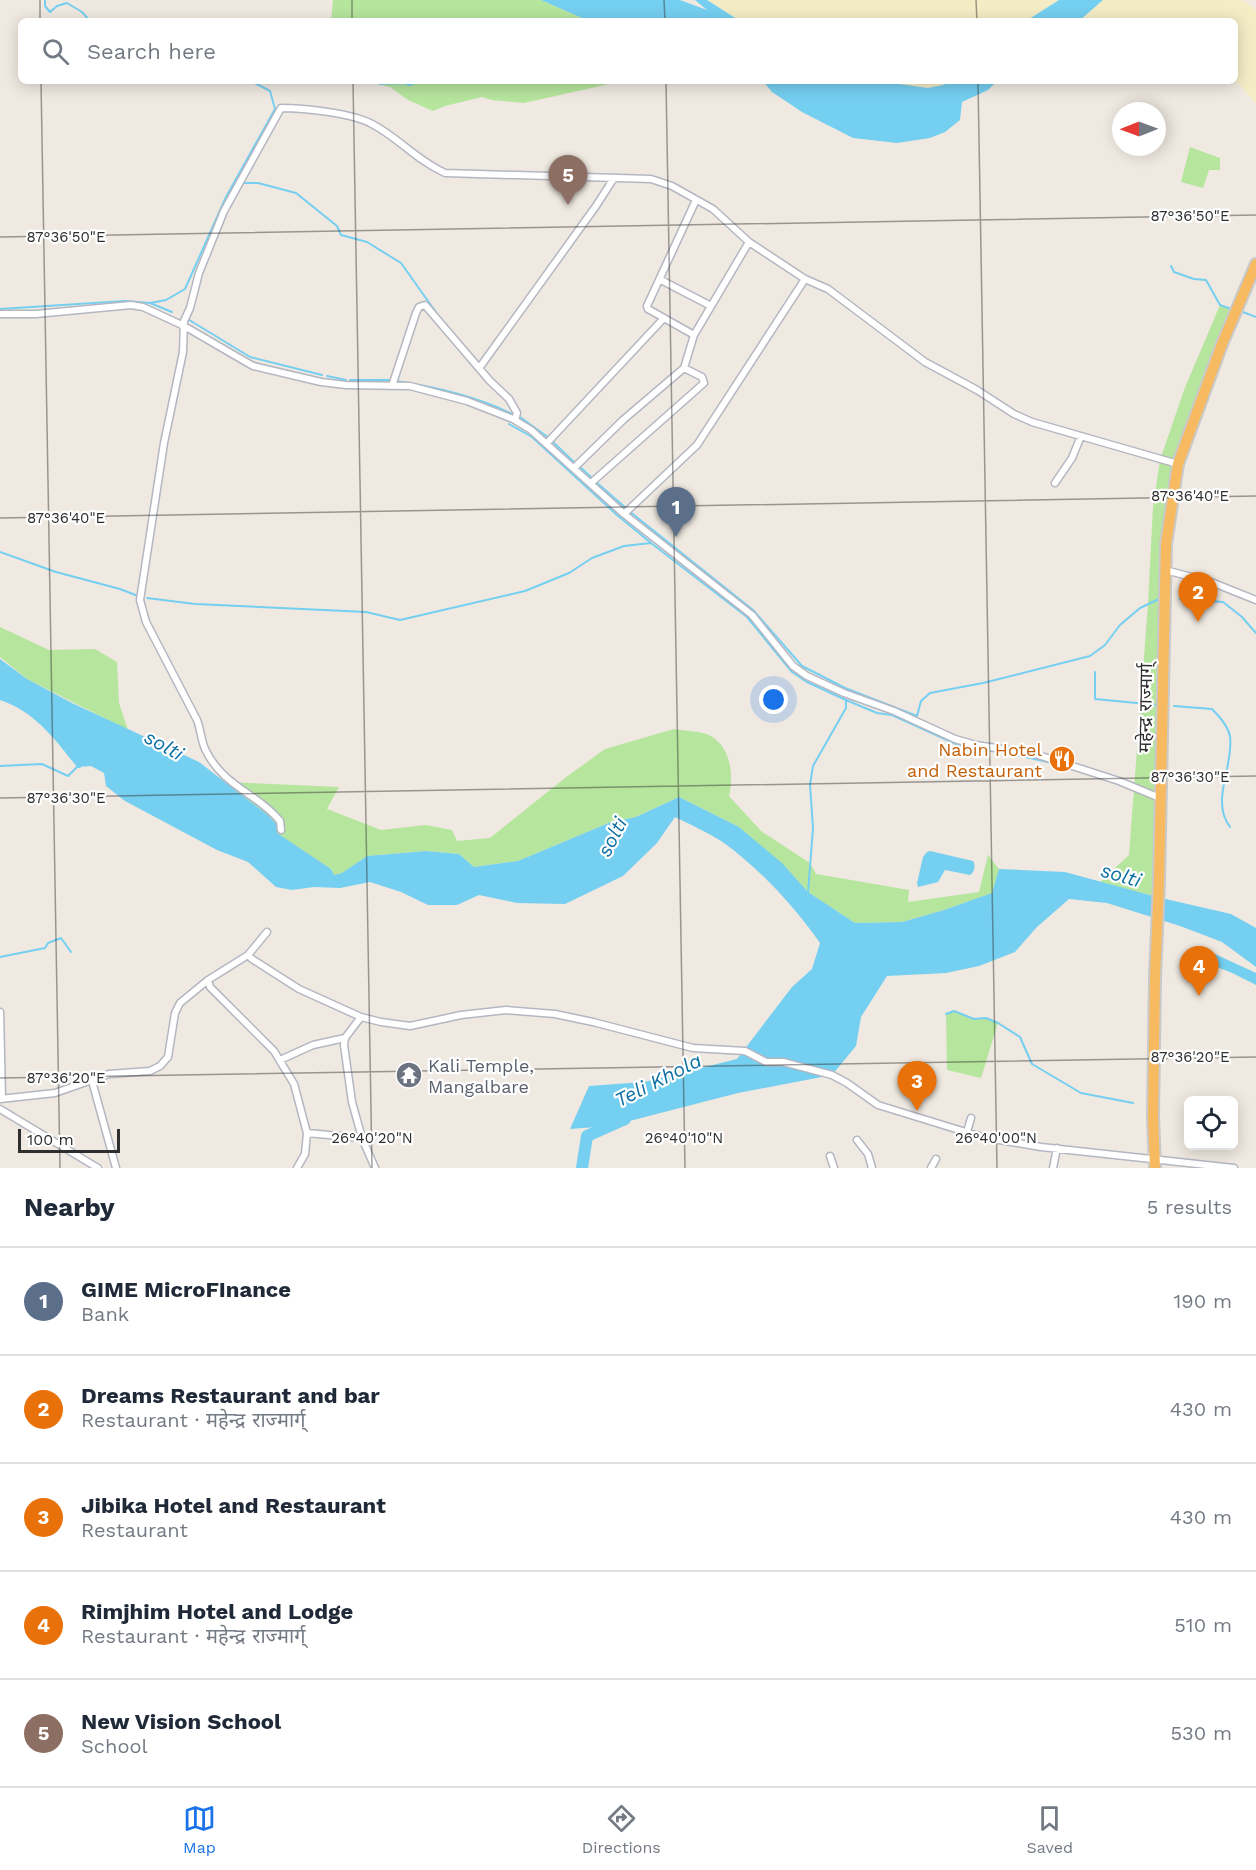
<!DOCTYPE html>
<html lang="en">
<head>
<meta charset="utf-8">
<style>
  :root { --surface:#fff; --page:#f6f6f7; --text:#1f2937; --muted:#747a83; --line:#e0e1e3; --accent:#1a73e8 }
  body { margin:0; font-family:"Work Sans","Noto Sans Devanagari",sans-serif; background:var(--page); color:var(--text) }
  .controls { position:absolute; right:18px; bottom:18px; display:grid; overflow:hidden; border-radius:9px; box-shadow:0 3px 15px #0003 }
  .controls button { width:54px; height:54px; display:grid; place-items:center; padding:0; border:0; border-bottom:2px solid var(--line); background:var(--surface); color:var(--text); font:30px sans-serif }
  .compass { position:absolute; left:1112px; top:102px; width:54px; height:54px; border-radius:50%; background:var(--surface); box-shadow:0 3px 15px #0003; rotate:269deg }
  .scale { position:absolute; left:18px; bottom:15px; width:102px; box-sizing:border-box; padding-left:6px; border:3px solid #2e2e2e; border-top:0; font-size:16px; line-height:21px; white-space:nowrap; color:#2e2e2e; -webkit-text-stroke:4px #fff; paint-order:stroke }
  .you { position:absolute; left:774px; top:700px; width:21px; height:21px; margin:-15px; border:4px solid #fff; border-radius:50%; background:#1a73e8; box-shadow:0 0 0 9px #1a73e833 }
  .badge { display:grid; place-items:center; width:39px; height:39px; border-radius:50%; background:var(--accent); color:#fff; font-size:20px; font-weight:700 }
  .pin { position:absolute; translate:-50% -50px; filter:drop-shadow(0 2px 3px #0008) }
  .pin::after { content:''; position:absolute; top:32px; width:21px; height:18px; background:inherit; clip-path:polygon(0 0,100% 0,50% 100%) }
  .list { margin:0; padding:0; list-style:none }
  h2 { display:flex; justify-content:space-between; align-items:center; height:78px; margin:0; padding:0 24px; font-size:26px }
  h2 small { font-size:20px; font-weight:400; color:var(--muted) }
  .list li { display:grid; grid-template-columns:39px 1fr auto; gap:18px; align-items:center; box-sizing:border-box; height:108px; padding:0 24px; border-top:2px solid var(--line) }
  .list b { display:block; font-size:22px; white-space:nowrap }
  .list p { margin:0; font-size:20px; white-space:nowrap; color:var(--muted) }
  .list em { font-size:20px; font-style:normal; color:var(--muted) }
  .icon { flex:none; width:33px; height:33px; fill:none; stroke:currentColor; stroke-width:2; stroke-linecap:round; stroke-linejoin:round }
  .map { position:relative; flex:none; width:1256px; height:1168px; overflow:hidden }
  .search { position:absolute; background:var(--surface); box-shadow:0 3px 15px #0003; left:18px; right:18px; top:18px; height:66px; display:flex; align-items:center; gap:15px; box-sizing:border-box; padding:0 21px; border-radius:9px; color:var(--muted); font-size:22px }
  .sheet { height:618px; background:var(--surface) }
  nav { display:flex; justify-content:space-around; align-items:center; box-sizing:border-box; height:84px; border-top:2px solid var(--line); background:var(--surface); font-size:16px; color:var(--muted) }
  nav a { display:grid; justify-items:center; gap:3px }
  nav .on { color:var(--accent) }
  .map>svg:first-child { display:block }
</style>
</head>
<body>
<div class="map">
<svg width="1256" height="1168" viewBox="0 0 1256 1168">
  <rect width="100%" height="100%" fill="#efe9e1"/>
  <path fill="#b6e59e" d="M333 0H541L582 18 600 21H331Z
    M364 81H612L605 85 524 103 492 100 482 97 445 106 433 111 408 100 390 87Z
    M1190 147 1220 158V170H1209L1203 188 1181 182Z
    M1220 305 1231 309 1178 464 1166 544 1157 897 1100 882 1129 855 1148 604 1153 507 1160 460 1184 390Z
    M0 627 49 650 95 649 117 662 119 703 128 730 27 679 0 657Z
    M674 729C685 731 702 731 711 736 731 748 734 776 729 796L761 831 810 863 816 874 909 890 908 902 979 892 988 855 999 869 993 893 944 910 902 922 855 923 808 892 781 863 739 827 679 797 636 817 611 822 518 861 474 867 459 854 426 851 367 856 342 873 334 875 331 869 276 833 226 782 339 787 327 809 381 830 426 825 452 830 457 841 490 838 565 778 605 749Z
    M954 1011 974 1019 986 1018 998 1023 981 1078 947 1070 946 1014Z"/>
  <path fill="#f3ecc5" d="M707 0H1059L1026 21H740Z
    M1103 0H1243L1256 10V103L1235 80V21H1079Z
    M878 81H954C931 93 902 84 878 81Z"/>
  <path fill="#75cff0" d="M541 0H680L707 10 695 0H707L740 21H676L654 18 600 21 582 18Z
    M1059 0H1103L1079 21H1026Z
    M763 81H878L928 88 943 85 954 81H997L988 90 962 102 960 120 945 132 930 138 897 143 853 138 802 112 772 92Z
    M0 659 27 679 72 703 199 762 269 816 276 824 277 833 331 869 334 875 342 873 367 856 426 851 459 854 474 867 518 861 611 822 636 817 679 797 739 827 782 863 808 892 855 923 902 922 944 910 992 893 999 869 1065 872 1157 897 1231 914 1256 928V967L1222 942 1180 926 1107 903 1069 899 1037 927 1015 952 979 966 946 973 887 976 861 1017 856 1046 832 1075 738 1093 610 1126 570 1129 589 1086 644 1082 737 1059 792 987 812 969 820 943C794 906 761 870 724 843 709 833 691 825 675 817L657 843 623 876 565 904 517 903 479 895 457 905H428L401 892 370 882 340 888 314 887 292 890 276 887 248 862 217 850 125 801 106 786 104 773 91 766 77 767C55 739 34 711 0 700Z
    M930 851 973 861C976 865 974 873 970 875L945 870 938 882 918 887 917 883 923 857 927 852Z
    M1215 954 1256 973V985C1235 974 1214 963 1190 961V956Z"/>
  <g fill="none" stroke-linecap="round" stroke-linejoin="round">
    <path stroke="#75cff0" stroke-width="2" d="M45 0V6L50 12 57 6 67 3 82 12 90 21
      M301 81H304
      M375 81 380 84 405 83 409 85 413 84 414 81
      M243 183H258L296 193 337 226 341 235 367 242 401 263 440 318
      M1171 266 1174 272 1194 279 1206 280 1220 305 1231 309
      M150 303 166 300 185 289 226 197 275 109 270 91 251 81
      M0 309 125 301 150 303 172 312
      M1243 312 1256 317
      M186 318 250 357 322 375
      M327 376 346 380
      M350 380H391
      M396 381C436 387 476 396 512 414
      M520 414V417L549 438
      M509 424 532 437 617 515 651 543
      M553 442 576 464
      M578 465 593 479
      M596 482 627 509
      M629 511 753 610 802 666 845 688 917 716 921 701 930 693 983 683 1090 656 1105 645 1120 625 1140 608 1159 599
      M0 552 56 572 120 589 138 596
      M147 598 195 604 366 612 400 620 525 591 569 573 592 558 624 546 651 543 747 617 792 672 807 682 846 700V708L813 766 810 785 813 828 808 893
      M1180 599 1223 602 1242 617 1256 633
      M1095 672V699L1157 705
      M846 700 877 713 892 715 967 749 1007 752
      M1174 706 1212 709C1219 716 1228 726 1230 736 1234 766 1210 801 1230 827
      M1012 754 1048 762
      M0 766 42 764 68 776 77 767H80
      M0 957 45 948 48 943 61 938 71 952
      M946 1014 954 1011 974 1019 986 1018 998 1023 1020 1037 1032 1064 1081 1093 1133 1103"/>
    <path stroke="#75cff0" stroke-width="12" d="M582 1168 587 1136 625 1119"/>
    <defs>
      <path id="minor" d="M661 280 711 306
        M0 314H36L131 305 143 307 184 326 253 366 321 382 346 385 410 386 467 401 513 419 531 430 624 514 752 615 793 666 807 676 844 693 894 711 955 739 976 745 1035 754 1119 781 1160 798
        M694 335 648 309 647 306 696 200
        M480 367 596 206 614 178
        M392 386 416 313 419 307 425 305 490 381 509 399 517 413 515 420
        M547 443 664 318
        M574 468 623 420 684 368 694 335 749 242
        M591 483 704 383 702 377 684 368
        M1055 483 1072 458 1081 436
        M624 514 697 445 805 279
        M1165 570 1211 582 1256 600
        M281 830 280 821C257 793 224 787 206 751 201 742 201 730 197 720L146 622 140 600 164 443 183 352 184 321 190 308 199 273 224 211 281 108C304 108 352 113 372 124 399 138 416 160 445 173L651 179 672 186 713 209 749 242 805 279 828 289 925 362 977 390 1014 414 1032 422 1178 464
        M248 955 252 959 299 989 361 1017 381 1022 410 1026 461 1015 506 1010 555 1014 593 1022 693 1048 745 1051 766 1062H783L832 1075 847 1083 878 1105 982 1137 1041 1147 1234 1168
        M208 980 210 987 274 1051 294 1084 307 1133 305 1154 297 1168
        M0 1012 2 1099
        M361 1017 345 1038 344 1045 352 1102 362 1138 375 1168
        M280 1060 313 1045 345 1038
        M92 1081 116 1168
        M0 1099 55 1093 109 1074 150 1071 160 1066 168 1057 175 1013 180 1003 208 980 248 955 267 932
        M0 1109 98 1168
        M967 1132 971 1118
        M307 1133 362 1138
        M857 1140 868 1154 872 1168
        M830 1156 834 1168
        M931 1168 936 1159
        M1053 1168 1057 1148"/>
      <path id="trunk" d="M1155 1168 1153 1116 1155 978 1159 880 1166 544 1178 464 1222 344 1256 264"/>
    </defs>
    <use href="#minor" stroke="#b4b7c1" stroke-width="9"/>
    <use href="#trunk" stroke="#c9c9c9" stroke-width="14"/>
    <use href="#minor" stroke="#fff" stroke-width="6"/>
    <use href="#trunk" stroke="#f8ba60" stroke-width="10"/>
  </g>
  <path fill="none" stroke="#2e2e2e" stroke-width="1.5" stroke-opacity="0.45" d="M40 0V21M352 0V21M664 0 665 21M976 0 977 21M41 81 60 1168M353 81 372 1168M666 81 685 1168M978 81 997 1168M0 237 1256 215M0 518 1256 496M0 798 1256 776M0 1078 1256 1057"/>
  <defs>
    <symbol id="restaurant-disc" viewBox="-11 -11 22 22"><circle r="9.5" fill="#e8710a" stroke="#fff"/><path d="M-5-6h1v4h1v-4h1v4h1v-4h1v5L-1.5 .5V6h-2V.5L-5-1ZM5-6V6H3V1.5H1.5Q1.5-4 5-6Z" fill="#fff"/></symbol>
    <symbol id="temple-disc" viewBox="-11 -11 22 22"><circle r="9.5" fill="#6b7280" stroke="#fff"/><path d="M0-6L5-2H3V0L6.5 2.5H4V6H1.5V3h-3V6H-4V2.5H-6.5L-3 0V-2H-5Z" fill="#fff"/></symbol>
  </defs>
  <g fill-rule="evenodd">
    <use href="#restaurant-disc" x="1047" y="744" width="30" height="30"/>
    <use href="#temple-disc" x="394" y="1060" width="30" height="30"/>
  </g>
  <g text-anchor="middle" dominant-baseline="central" stroke-width="4.5" stroke-linejoin="round" paint-order="stroke">
    <g font-size="18" fill="#2e2e2e" stroke="#fff">
      <text transform="translate(1145 708) rotate(-89)">महेन्द्र राज्मार्ग्</text>
    </g>
    <g font-size="18" fill="#c56008" stroke="#fff" text-anchor="end">
      <text x="1042" y="749">Nabin Hotel<tspan x="1042" dy="21">and Restaurant</tspan></text>
    </g>
    <g font-size="18" fill="#5b616d" stroke="#fff" text-anchor="start">
      <text x="428" y="1065">Kali Temple,<tspan x="428" dy="21">Mangalbare</tspan></text>
    </g>
    <g font-size="20" font-style="italic" fill="#0d6fa3" stroke="#fff">
      <text transform="translate(164 745) rotate(29)">solti</text>
      <text transform="translate(612 837) rotate(-63)">solti</text>
      <text transform="translate(1121 875) rotate(16)">solti</text>
      <text transform="translate(658 1080) rotate(-27)">Teli Khola</text>
    </g>
  </g>
  <g font-size="15" text-anchor="middle" fill="#2e2e2e" stroke="#fff" stroke-width="4.5" stroke-linejoin="round" paint-order="stroke">
    <text x="1190" y="221">87°36'50"E</text>
    <text x="66" y="242">87°36'50"E</text>
    <text x="1190" y="501">87°36'40"E</text>
    <text x="66" y="523">87°36'40"E</text>
    <text x="1190" y="782">87°36'30"E</text>
    <text x="66" y="803">87°36'30"E</text>
    <text x="1190" y="1062">87°36'20"E</text>
    <text x="66" y="1083">87°36'20"E</text>
    <text x="372" y="1143">26°40'20"N</text>
    <text x="684" y="1143">26°40'10"N</text>
    <text x="996" y="1143">26°40'00"N</text>
  </g>
</svg>
<div class="controls">
<button><svg class="icon" aria-label="locate" viewBox="0 0 24 24"><circle cx="12" cy="12" r="6"/><path d="M12 2v4M12 18v4M2 12h4M18 12h4"/></svg></button>
</div>
<svg class="compass" viewBox="-18 -18 36 36"><path d="M0-13l5 13h-10z" fill="#e53935"/><path d="M0 13l5-13h-10z" fill="#747a83"/></svg>
<div class="scale">100 m</div>
<div class="you"></div>
<div class="pin badge" style="left:676px;top:537px;background:#5c6f8a">1</div>
<div class="pin badge" style="left:1198px;top:622px;background:#e8710a">2</div>
<div class="pin badge" style="left:917px;top:1111px;background:#e8710a">3</div>
<div class="pin badge" style="left:1199px;top:996px;background:#e8710a">4</div>
<div class="pin badge" style="left:568px;top:205px;background:#8d6e63">5</div>
<div class="search"><svg class="icon" aria-label="search" viewBox="0 0 24 24"><circle cx="10" cy="10" r="6"/><path d="M15 15l6 6"/></svg>Search here</div>
</div>
<section class="sheet">
<h2>Nearby<small>5 results</small></h2>
<ul class="list">
<li><span class="badge" style="background:#5c6f8a">1</span><div><b>GIME MicroFInance</b><p>Bank</p></div><em>190 m</em></li>
<li><span class="badge" style="background:#e8710a">2</span><div><b>Dreams Restaurant and bar</b><p>Restaurant · महेन्द्र राज्मार्ग्</p></div><em>430 m</em></li>
<li><span class="badge" style="background:#e8710a">3</span><div><b>Jibika Hotel and Restaurant</b><p>Restaurant</p></div><em>430 m</em></li>
<li><span class="badge" style="background:#e8710a">4</span><div><b>Rimjhim Hotel and Lodge</b><p>Restaurant · महेन्द्र राज्मार्ग्</p></div><em>510 m</em></li>
<li><span class="badge" style="background:#8d6e63">5</span><div><b>New Vision School</b><p>School</p></div><em>530 m</em></li>
</ul>
</section>
<nav>
<a class="on"><svg class="icon" aria-label="map" viewBox="0 0 24 24"><path d="M3 6l6-2 6 2 6-2v14l-6 2-6-2-6 2zM9 4v14M15 6v14"/></svg>Map</a>
<a><svg class="icon" aria-label="directions" viewBox="0 0 24 24"><path d="M12 3l9 9-9 9-9-9zM9 14v-3h6M13 9l2 2-2 2"/></svg>Directions</a>
<a><svg class="icon" aria-label="saved" viewBox="0 0 24 24"><path d="M7 4h10v16l-5-4-5 4z"/></svg>Saved</a>
</nav>
</body>
</html>
